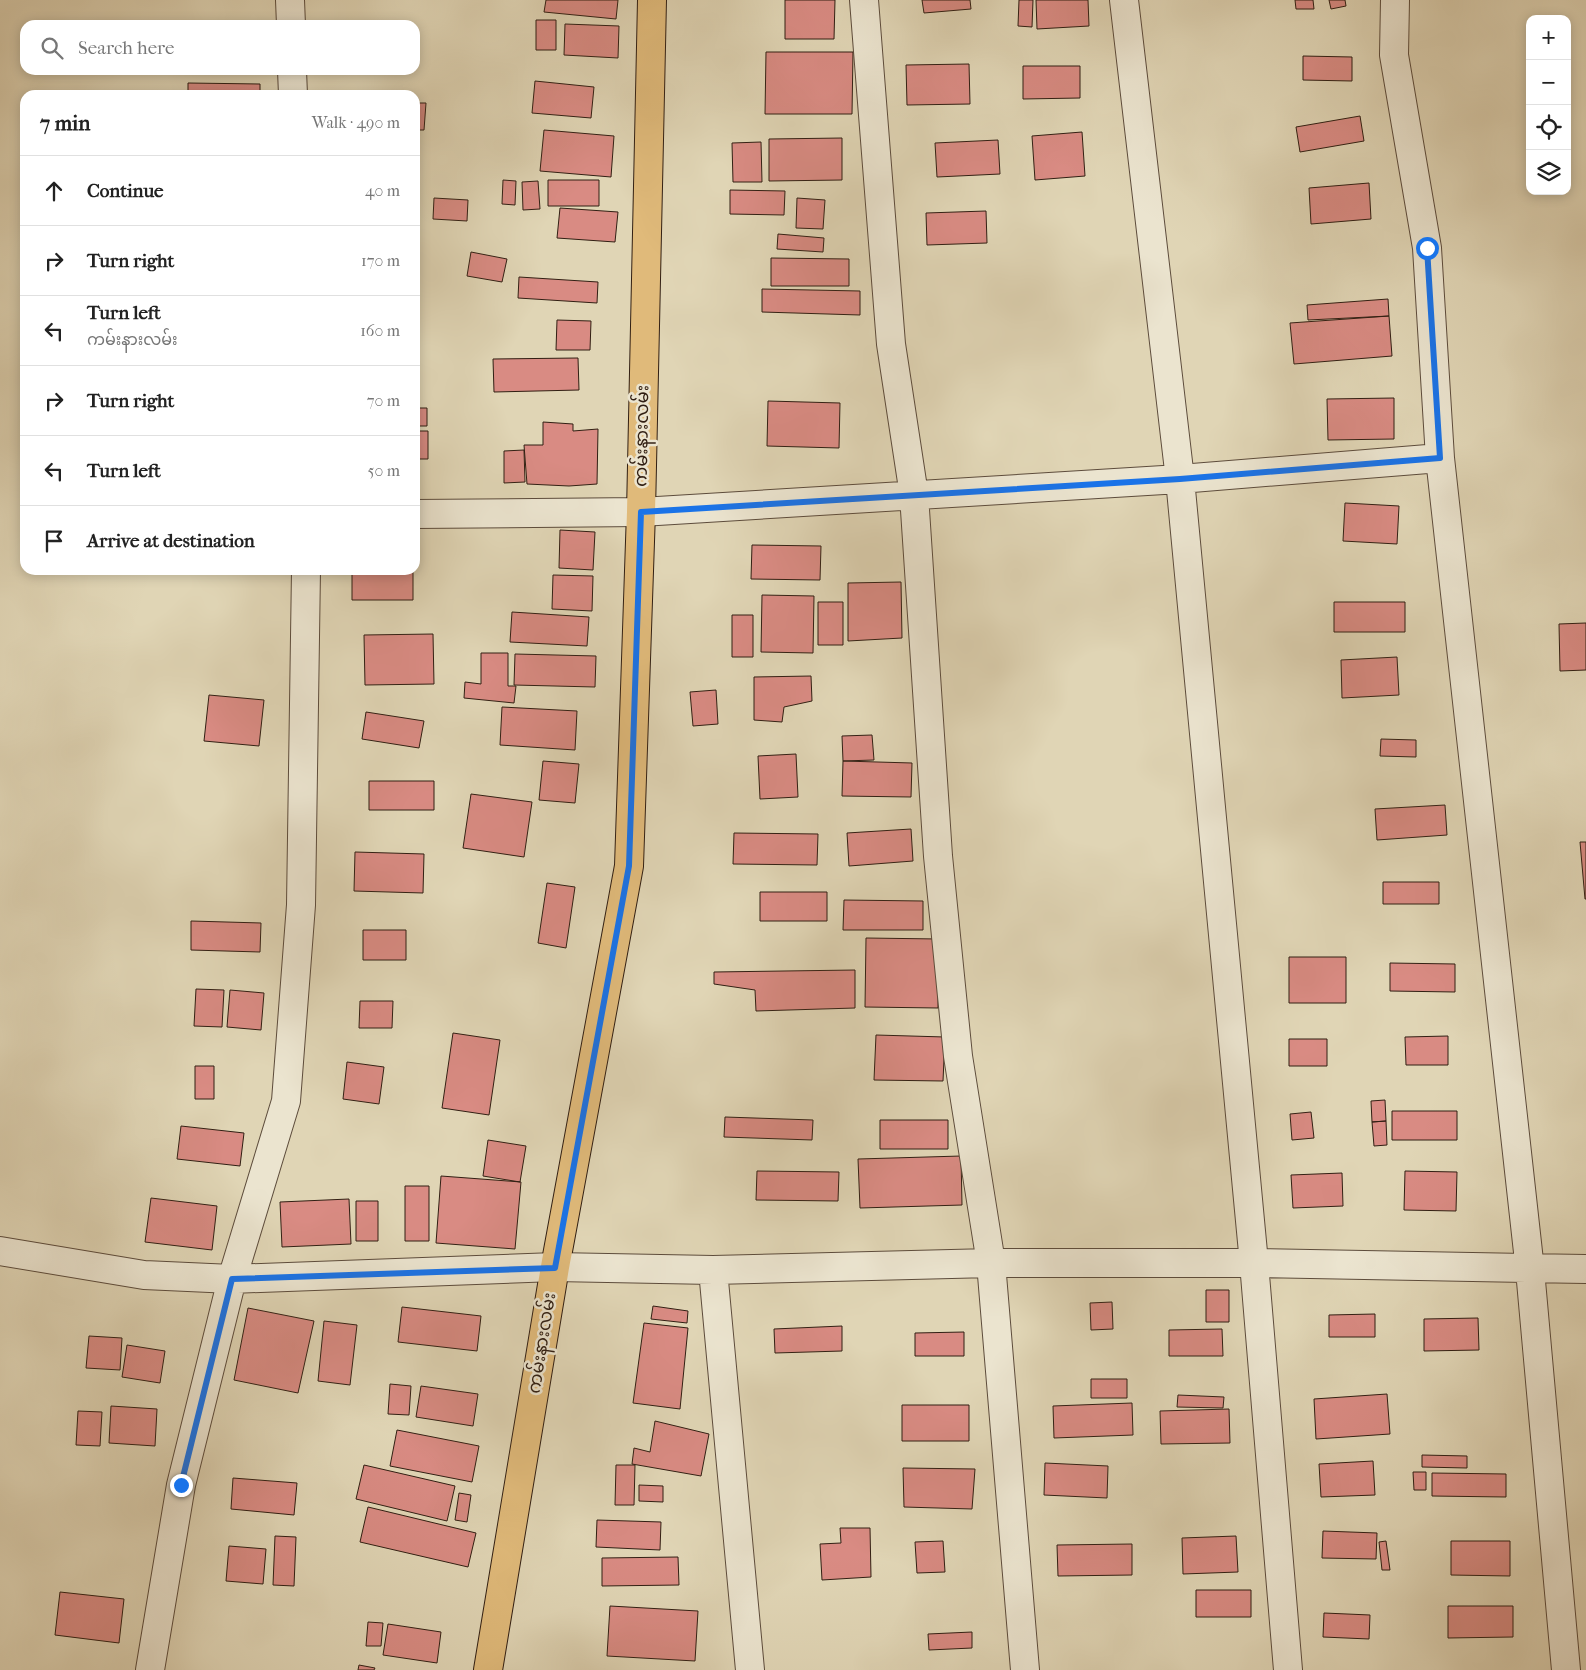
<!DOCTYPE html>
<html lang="en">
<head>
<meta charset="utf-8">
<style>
  :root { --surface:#fff; --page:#f2f2f2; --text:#222; --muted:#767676; --line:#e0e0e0 }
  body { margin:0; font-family:"IM FELL French Canon","Noto Sans Myanmar",serif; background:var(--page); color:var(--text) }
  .controls { position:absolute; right:15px; top:15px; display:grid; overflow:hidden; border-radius:10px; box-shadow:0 2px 12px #0003 }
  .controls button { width:45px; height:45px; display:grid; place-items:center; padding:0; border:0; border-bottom:1px solid var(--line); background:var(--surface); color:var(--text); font:25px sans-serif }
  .stop { position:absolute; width:15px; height:15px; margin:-11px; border:4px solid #1a73e8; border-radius:50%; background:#fff }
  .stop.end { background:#1a73e8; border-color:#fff; box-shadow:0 1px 5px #0008 }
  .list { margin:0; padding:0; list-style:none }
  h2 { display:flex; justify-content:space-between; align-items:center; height:65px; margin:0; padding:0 20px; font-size:21px }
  h2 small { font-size:16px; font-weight:400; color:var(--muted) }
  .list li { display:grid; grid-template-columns:32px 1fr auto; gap:15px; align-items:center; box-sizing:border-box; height:70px; padding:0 20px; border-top:1px solid var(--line) }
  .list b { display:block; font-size:19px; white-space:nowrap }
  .list p { margin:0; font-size:16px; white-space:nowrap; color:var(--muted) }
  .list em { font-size:16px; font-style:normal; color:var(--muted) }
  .icon { flex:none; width:28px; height:28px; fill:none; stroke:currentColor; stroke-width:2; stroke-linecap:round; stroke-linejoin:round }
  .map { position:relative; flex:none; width:1586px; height:1670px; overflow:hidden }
  .search { position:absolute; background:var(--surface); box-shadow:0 2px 12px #0003; left:20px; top:20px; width:400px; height:55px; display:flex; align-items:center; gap:12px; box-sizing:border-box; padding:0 18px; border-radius:15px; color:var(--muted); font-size:19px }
  .panel { position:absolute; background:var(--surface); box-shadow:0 2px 12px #0003; left:20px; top:90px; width:400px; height:485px; border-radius:15px }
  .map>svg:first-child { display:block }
</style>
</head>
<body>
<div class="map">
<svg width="1586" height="1670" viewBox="0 0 1586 1670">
  <rect width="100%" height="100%" fill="#e0d5b5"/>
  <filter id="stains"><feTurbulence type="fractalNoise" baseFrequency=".004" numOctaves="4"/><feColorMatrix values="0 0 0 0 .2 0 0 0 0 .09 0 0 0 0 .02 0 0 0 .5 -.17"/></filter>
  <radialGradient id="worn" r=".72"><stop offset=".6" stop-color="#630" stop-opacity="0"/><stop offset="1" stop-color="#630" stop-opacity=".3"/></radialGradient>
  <path fill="#d98b83" stroke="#311f13" d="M546 0H618L616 19 544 12Z
    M785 0H835L834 39H785Z
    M922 0H970L971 9 924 13Z
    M1019 0H1033L1032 27 1018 26Z
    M1036 0H1088L1089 26 1037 29Z
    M1295 0H1313L1314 9H1296Z
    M1329 0H1345L1346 6 1331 9Z
    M536 20H556V50H536Z
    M565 24 619 26 618 58 564 55Z
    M766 52H853L852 114H765Z
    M1303 56 1352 57V81L1303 80Z
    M969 64 970 104 907 105 906 65Z
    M1023 66H1080V98L1023 99Z
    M535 81 594 87 591 118 532 113Z
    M188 83 260 84V95H188Z
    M343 93H385V95H342Z
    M415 103H426L424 130H415Z
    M1360 116 1364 141 1300 152 1296 127Z
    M544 130 614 136 611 177 540 171Z
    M1082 132 1085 176 1035 180 1032 136Z
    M842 138V180L769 181V139Z
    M998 140 1000 174 937 177 935 143Z
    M761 142 762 182H733L732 143Z
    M503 180 516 181 515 205 502 204Z
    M548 180H599V206H548Z
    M538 181 540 209 523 210 522 182Z
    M1369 183 1371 219 1311 224 1309 188Z
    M730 190 785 191 784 215 730 214Z
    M434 198 468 200 467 221 433 219Z
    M797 198 825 200 823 229 796 228Z
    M560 208 618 212 615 242 557 238Z
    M986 211 987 243 927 245 926 213Z
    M778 234 824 238 823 252 777 249Z
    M471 252 507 259 502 282 467 276Z
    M771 258 849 259V286H771Z
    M519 277 598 282 597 303 518 298Z
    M762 289 860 291V315L762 312Z
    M1388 299 1389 316 1308 320 1307 305Z
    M1389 316 1392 356 1294 364 1290 323Z
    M557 320 591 321 590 350H556Z
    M578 358 579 390 494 392 493 359Z
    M1394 398V439L1328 440 1327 399Z
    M768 401 840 403 839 448 767 446Z
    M415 408H427V426H415Z
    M543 422 573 424V431L598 429 597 484 569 486 527 484 524 445H543Z
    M415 431H428V459H415Z
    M524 450 525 482 504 483V451Z
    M1345 503 1399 506 1397 544 1343 541Z
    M560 530 595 532 593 570 559 568Z
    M752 545 821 546 820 580 751 579Z
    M352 570H413V600H352Z
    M553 575 593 576 592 611 552 609Z
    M901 582 902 638 848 641V583Z
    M762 595 814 596 813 653 761 652Z
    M818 602H843V645H818Z
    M1334 602H1405V632H1334Z
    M512 612 589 617 587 646 510 642Z
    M732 615H753V657H732Z
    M1586 623V670L1560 671 1559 624Z
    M433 634 434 684 365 685 364 635Z
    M481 653H508V686H516L514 703 464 698 465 682 481 684Z
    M515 654 596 656 595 687 514 685Z
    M1397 657 1399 695 1342 698 1341 660Z
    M811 676 812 701 784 707 782 722 754 720V677Z
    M716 690 718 724 693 726 690 692Z
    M209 695 264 700 259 746 204 741Z
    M502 707 577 711 575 750 500 745Z
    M366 712 424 721 419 748 362 739Z
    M872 735 874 760 843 761 842 736Z
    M1381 739 1416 740V757L1380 756Z
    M796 754 798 797 760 799 758 756Z
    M543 761 579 764 575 803 539 800Z
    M843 761 912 763 911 797 842 796Z
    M369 781H434V810H369Z
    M471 794 532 802 524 857 463 848Z
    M1445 805 1447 835 1377 840 1375 809Z
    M911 829 913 861 849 866 847 833Z
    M734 833 818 834 817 865 733 864Z
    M1580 842H1586V899H1585Z
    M355 852 424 854 423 893 354 891Z
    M1383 882H1439V904H1383Z
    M547 883 575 887 566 948 538 943Z
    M760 892H827V921H760Z
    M844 900 923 901V930H843Z
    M191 921 261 923 260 952 191 950Z
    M363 930H406V960H363Z
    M866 938 939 939 938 1008 865 1007Z
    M1289 957H1346V1003H1289Z
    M1390 963 1455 964V992L1390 991Z
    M855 970V1008L756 1011 755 990 714 984V972Z
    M196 989 224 990 222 1027 194 1026Z
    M230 990 264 993 261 1030 227 1027Z
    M360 1001H393L392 1028H359Z
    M453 1033 500 1040 489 1115 442 1108Z
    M876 1035 945 1037 943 1081 874 1080Z
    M1448 1036V1065H1406L1405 1037Z
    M1289 1039H1327V1066H1289Z
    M347 1062 384 1067 379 1104 343 1099Z
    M195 1066H214V1099H195Z
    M1385 1100 1386 1121 1372 1122 1371 1101Z
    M1392 1111H1457V1140H1392Z
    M1311 1112 1314 1138 1292 1140 1290 1114Z
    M725 1117 813 1120 812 1140 724 1137Z
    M880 1120H948V1149H880Z
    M1386 1121 1387 1145 1374 1146 1372 1122Z
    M181 1126 244 1133 240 1166 177 1159Z
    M488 1140 526 1146 520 1182 483 1176Z
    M961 1156 962 1205 860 1208 858 1159Z
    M757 1171 839 1172 838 1201 756 1200Z
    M1405 1171 1457 1172 1456 1211 1404 1210Z
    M1342 1173 1343 1206 1293 1208 1291 1175Z
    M441 1176 521 1182 515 1249 436 1243Z
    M405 1186H429V1241H405Z
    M151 1198 217 1206 212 1250 145 1242Z
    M349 1199 351 1244 282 1247 280 1202Z
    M356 1201H378V1241H356Z
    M1206 1290H1229V1322H1206Z
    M1112 1302 1113 1329 1091 1330 1090 1303Z
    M653 1306 688 1311 687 1323 651 1319Z
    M402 1307 481 1316 477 1351 398 1342Z
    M248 1308 314 1321 298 1393 234 1380Z
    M1375 1314V1337H1329V1315Z
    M1478 1318 1479 1350 1424 1351V1319Z
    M324 1321 357 1325 350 1385 318 1381Z
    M644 1323 688 1328 680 1409 633 1403Z
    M842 1326V1351L775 1353 774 1329Z
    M1222 1329 1223 1356H1169V1330Z
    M964 1332V1356H915V1333Z
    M89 1336 122 1338 120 1370 86 1368Z
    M127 1345 165 1351 160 1383 122 1377Z
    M1091 1379H1127V1398H1091Z
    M390 1384 411 1386 409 1415 388 1414Z
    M421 1386 478 1394 473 1426 416 1417Z
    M1387 1394 1390 1434 1316 1439 1314 1399Z
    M1178 1395 1224 1397 1223 1408 1177 1407Z
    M1132 1403 1133 1435 1054 1438 1053 1406Z
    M902 1405H969V1441H902Z
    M111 1406 157 1409 155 1446 109 1443Z
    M1229 1409 1230 1443 1161 1444 1160 1411Z
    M78 1411 102 1412 100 1446 76 1445Z
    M655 1421 709 1434 701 1476 632 1464 634 1448 650 1452Z
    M397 1430 479 1446 472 1482 390 1466Z
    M1422 1455 1467 1456V1468L1422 1467Z
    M1373 1461 1375 1495 1321 1497 1319 1464Z
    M1045 1463 1108 1466 1107 1498 1044 1495Z
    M364 1465 455 1486 447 1521 356 1499Z
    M616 1465H635L634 1505H615Z
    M903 1468 975 1469 972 1509 904 1507Z
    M1413 1472H1426V1490H1414Z
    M1432 1473 1506 1474V1497L1432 1496Z
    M233 1478 297 1483 294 1515 231 1509Z
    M639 1485 663 1486V1502L639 1501Z
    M459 1493 471 1495 467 1522 455 1520Z
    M368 1507 476 1533 468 1567 360 1542Z
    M597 1520 661 1522 660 1550 596 1547Z
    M840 1528H870L871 1577 822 1580 820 1544 841 1543Z
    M1323 1531 1377 1533 1376 1559 1322 1558Z
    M275 1536 296 1537 294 1586 273 1585Z
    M1236 1536 1238 1572 1183 1574 1182 1538Z
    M943 1541 945 1572 917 1573 915 1542Z
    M1386 1541 1390 1570H1382L1379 1542Z
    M1451 1541H1510V1576L1451 1575Z
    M1132 1544V1575L1058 1576 1057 1545Z
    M229 1546 266 1549 263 1584 226 1581Z
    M678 1557 679 1585 602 1586V1558Z
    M1196 1590H1251V1617H1196Z
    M60 1592 124 1599 119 1643 55 1635Z
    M610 1606 698 1611 695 1661 607 1656Z
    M1448 1606H1513V1637L1448 1638Z
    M1324 1613 1370 1615 1369 1639 1323 1637Z
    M368 1622 383 1623 381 1646H366Z
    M388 1624 441 1632 437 1663 383 1655Z
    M972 1632V1648L929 1650 928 1634Z
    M359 1665 375 1668 374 1670H358Z"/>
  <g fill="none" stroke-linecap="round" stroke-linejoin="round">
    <defs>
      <path id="minor" d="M290 0 291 25
        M864 0 891 344 914 495 938 856 958 1056 991 1263 1025 1670
        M1124 0 1180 479 1254 1263 1288 1670
        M1395 0 1394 55 1427 248 1440 458 1530 1270 1566 1670
        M292 70 293 95
        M415 514 641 512 1180 479 1440 458
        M0 1251 144 1275 232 1279 555 1267 713 1270 991 1263H1254L1586 1269
        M713 1270 750 1670
        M150 1670 181 1485 232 1279 286 1101 301 905 306 570"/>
      <path id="major" d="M488 1670 555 1267 629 866 641 512 652 0"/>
    </defs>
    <use href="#minor" stroke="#5d4c3c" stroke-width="30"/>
    <use href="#major" stroke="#311f13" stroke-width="30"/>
    <use href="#minor" stroke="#ebe4cf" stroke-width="28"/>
    <use href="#major" stroke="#e0ba7a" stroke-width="28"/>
  </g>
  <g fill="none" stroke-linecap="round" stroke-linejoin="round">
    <path stroke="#1a73e8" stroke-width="6" d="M181 1485 232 1279 555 1268 629 866 641 512 1180 479 1440 458 1427 248"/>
  </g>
  <g text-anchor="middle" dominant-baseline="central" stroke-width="5" stroke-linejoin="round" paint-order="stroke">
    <g font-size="18" fill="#311f13" stroke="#ebe4cf">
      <text transform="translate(642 436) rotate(-89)">ကမ်းနားလမ်း</text>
      <text transform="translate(542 1343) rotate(-81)">ကမ်းနားလမ်း</text>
    </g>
  </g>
  <rect width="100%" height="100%" filter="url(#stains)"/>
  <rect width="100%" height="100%" fill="url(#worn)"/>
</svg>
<div class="controls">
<button>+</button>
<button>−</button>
<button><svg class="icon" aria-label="locate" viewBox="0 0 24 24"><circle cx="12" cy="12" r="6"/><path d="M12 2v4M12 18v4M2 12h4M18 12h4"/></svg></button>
<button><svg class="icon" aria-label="layers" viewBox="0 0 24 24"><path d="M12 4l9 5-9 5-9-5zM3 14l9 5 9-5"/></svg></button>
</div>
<div class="stop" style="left:1427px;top:248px"></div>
<div class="stop end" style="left:181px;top:1485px"></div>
<div class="search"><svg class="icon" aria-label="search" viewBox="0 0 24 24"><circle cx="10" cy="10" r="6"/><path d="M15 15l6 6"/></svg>Search here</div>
<section class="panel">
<h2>7 min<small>Walk · 490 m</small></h2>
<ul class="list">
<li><svg class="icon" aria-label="ahead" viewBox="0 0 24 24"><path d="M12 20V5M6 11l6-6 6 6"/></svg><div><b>Continue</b></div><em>40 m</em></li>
<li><svg class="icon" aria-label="right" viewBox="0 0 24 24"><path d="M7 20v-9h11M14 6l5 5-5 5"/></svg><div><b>Turn right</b></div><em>170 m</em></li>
<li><svg class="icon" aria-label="left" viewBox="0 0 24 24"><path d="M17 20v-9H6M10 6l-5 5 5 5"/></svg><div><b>Turn left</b><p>ကမ်းနားလမ်း</p></div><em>160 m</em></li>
<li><svg class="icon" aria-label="right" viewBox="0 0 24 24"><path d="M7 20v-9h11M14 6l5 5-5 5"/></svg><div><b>Turn right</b></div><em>70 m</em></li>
<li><svg class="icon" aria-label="left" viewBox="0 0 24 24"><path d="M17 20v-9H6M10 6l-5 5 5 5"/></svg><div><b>Turn left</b></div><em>50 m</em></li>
<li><svg class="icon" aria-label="arrive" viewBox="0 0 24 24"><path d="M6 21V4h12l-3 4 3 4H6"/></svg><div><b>Arrive at destination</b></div></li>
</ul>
</section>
</div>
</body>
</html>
